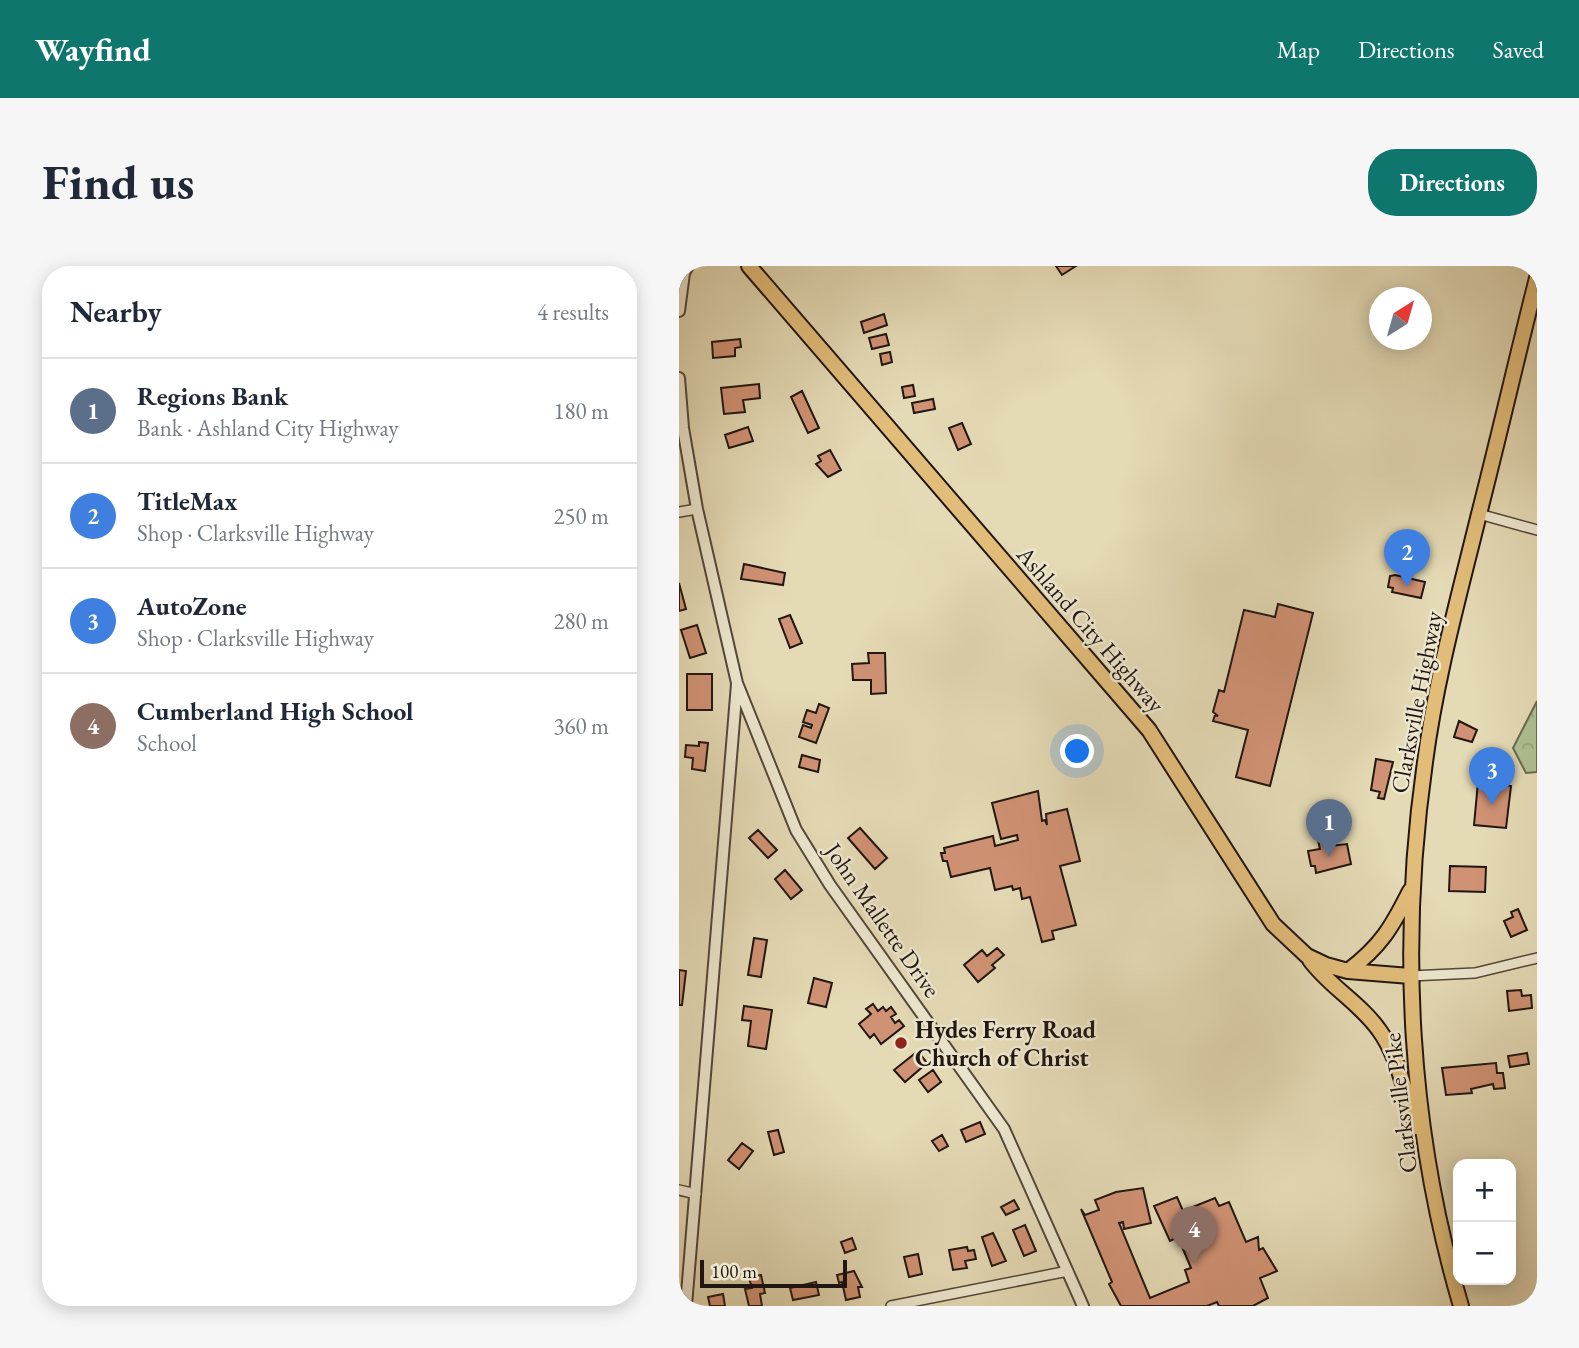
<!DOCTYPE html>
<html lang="en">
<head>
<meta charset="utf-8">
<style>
  :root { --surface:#fff; --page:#f6f6f7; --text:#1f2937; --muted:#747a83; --line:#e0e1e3; --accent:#0f766e }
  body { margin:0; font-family:"EB Garamond",serif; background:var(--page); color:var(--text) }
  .controls { position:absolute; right:21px; bottom:21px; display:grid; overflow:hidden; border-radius:14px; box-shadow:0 4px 18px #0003 }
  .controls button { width:63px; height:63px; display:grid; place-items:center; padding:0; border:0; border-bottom:2px solid var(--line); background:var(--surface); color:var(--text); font:35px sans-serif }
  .compass { position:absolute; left:690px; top:21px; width:63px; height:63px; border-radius:50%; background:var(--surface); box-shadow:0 4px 18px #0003; rotate:37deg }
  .scale { position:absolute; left:21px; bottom:18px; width:147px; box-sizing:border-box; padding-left:7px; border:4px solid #211611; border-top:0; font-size:19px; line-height:24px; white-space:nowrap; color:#211611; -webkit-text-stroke:5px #ede7cf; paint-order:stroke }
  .you { position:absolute; left:399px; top:486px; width:24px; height:24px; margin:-18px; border:5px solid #fff; border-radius:50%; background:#1a73e8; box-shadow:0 0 0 10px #1a73e833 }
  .badge { display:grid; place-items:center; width:46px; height:46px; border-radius:50%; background:var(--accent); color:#fff; font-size:23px; font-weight:700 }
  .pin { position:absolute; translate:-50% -58px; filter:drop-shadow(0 2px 4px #0008) }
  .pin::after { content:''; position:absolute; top:37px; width:24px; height:21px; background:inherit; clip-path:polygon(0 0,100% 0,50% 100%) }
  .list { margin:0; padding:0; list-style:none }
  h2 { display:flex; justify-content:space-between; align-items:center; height:91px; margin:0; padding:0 28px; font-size:30px }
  h2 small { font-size:23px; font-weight:400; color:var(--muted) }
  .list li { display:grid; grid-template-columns:46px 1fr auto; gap:21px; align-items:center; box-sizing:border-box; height:105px; padding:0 28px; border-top:2px solid var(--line) }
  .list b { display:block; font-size:26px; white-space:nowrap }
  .list p { margin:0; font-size:23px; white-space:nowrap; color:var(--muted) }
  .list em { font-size:23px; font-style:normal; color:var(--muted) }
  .map { position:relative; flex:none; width:858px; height:1040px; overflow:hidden; border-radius:28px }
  header { display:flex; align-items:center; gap:42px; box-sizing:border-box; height:98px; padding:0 35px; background:var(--accent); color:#fff }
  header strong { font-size:33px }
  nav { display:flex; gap:38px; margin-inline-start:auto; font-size:24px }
  .intro { display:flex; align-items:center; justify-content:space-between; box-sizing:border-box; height:168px; padding:0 42px }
  h1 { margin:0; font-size:49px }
  .button { padding:18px 32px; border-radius:28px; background:var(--accent); color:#fff; font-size:24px; font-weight:700 }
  main { display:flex; gap:42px; padding:0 42px }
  aside { flex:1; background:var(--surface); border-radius:28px; box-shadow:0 4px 18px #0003 }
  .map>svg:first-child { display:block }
</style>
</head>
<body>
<header>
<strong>Wayfind</strong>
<nav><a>Map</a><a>Directions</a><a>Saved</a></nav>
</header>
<div class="intro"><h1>Find us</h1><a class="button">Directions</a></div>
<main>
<aside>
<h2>Nearby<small>4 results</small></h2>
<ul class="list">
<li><span class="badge" style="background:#5c6f8a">1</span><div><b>Regions Bank</b><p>Bank · Ashland City Highway</p></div><em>180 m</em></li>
<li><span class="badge" style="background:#3f7fe0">2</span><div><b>TitleMax</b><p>Shop · Clarksville Highway</p></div><em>250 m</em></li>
<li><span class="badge" style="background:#3f7fe0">3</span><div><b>AutoZone</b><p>Shop · Clarksville Highway</p></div><em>280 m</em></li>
<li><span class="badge" style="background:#8d6e63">4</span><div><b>Cumberland High School</b><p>School</p></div><em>360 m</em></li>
</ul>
</aside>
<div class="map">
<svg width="858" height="1040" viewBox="0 0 858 1040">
  <defs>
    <pattern id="forest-crowns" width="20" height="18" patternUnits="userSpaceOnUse" patternTransform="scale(1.75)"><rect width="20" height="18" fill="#afc192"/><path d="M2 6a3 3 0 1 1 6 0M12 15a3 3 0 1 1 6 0" fill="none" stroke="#96a57d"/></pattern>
  </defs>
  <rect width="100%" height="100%" fill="#e4dab5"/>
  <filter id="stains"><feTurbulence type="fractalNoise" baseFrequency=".00286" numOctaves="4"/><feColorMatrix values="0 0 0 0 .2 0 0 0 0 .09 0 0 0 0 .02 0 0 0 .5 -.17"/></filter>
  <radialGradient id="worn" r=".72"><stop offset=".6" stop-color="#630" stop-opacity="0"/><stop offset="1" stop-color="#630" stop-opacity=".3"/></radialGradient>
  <path fill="url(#forest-crowns)" stroke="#686c52" stroke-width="2" d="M858 435V506L847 507 834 482Z"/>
  <path fill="#d09274" stroke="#211611" stroke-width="2" d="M377 0H397L383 9Z
    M205 48 208 59 185 67 182 56Z
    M207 68 210 79 193 83 190 72Z
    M61 73 62 81 56 82V90L34 92 33 76Z
    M211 86 213 96 203 99 201 88Z
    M80 118 81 132 64 134 66 146 45 148 42 122Z
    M234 119 236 130 225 132 223 121Z
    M123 125 140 162 129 167 112 131Z
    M254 133 256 143 235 147 233 137Z
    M283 157 292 178 279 184 270 162Z
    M69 161 74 175 50 182 46 169Z
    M151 184 162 204 149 211 137 198 142 195 139 190Z
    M65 298 106 307 104 319 62 313Z
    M716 309 746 316 742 332 713 326 714 322 709 321 711 310Z
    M0 317 7 343 0 345Z
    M599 338 634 347 591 520 557 511 569 464 534 455 536 449 539 450 534 446 540 424 545 426 565 344 596 351Z
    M111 349 123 377 111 382 100 353Z
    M18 359 27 387 11 392 2 364Z
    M189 387H206L207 427 192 428V414H174L173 398 190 397Z
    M8 408H33V444H8Z
    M140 438 150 442 137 477 120 471 124 459 132 462 133 459 124 456 128 444 137 447Z
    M780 455 798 464 793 476 775 471Z
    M20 476 29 477 26 505 13 503 14 492 6 491 7 479 20 480Z
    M123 489 141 494 139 506 120 501Z
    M697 493 714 496 705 533 699 532 701 526 692 524Z
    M799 516 832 520 827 562 795 559Z
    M359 525 363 555 366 554 368 559 367 548 388 543 401 595 381 600 397 659 373 665 375 673 363 676 351 631 343 633 341 622 334 624 333 620 316 624 311 602 272 611 268 595H264L262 587H266L265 582 314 570 316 580 339 574 338 569 322 573 313 537Z
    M181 562 208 592 196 603 169 572Z
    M648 563 651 580 668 578 672 598 637 607 636 600H632L629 585 641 583 637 565Z
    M79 564 98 584 89 592 70 572Z
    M771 600 807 601 806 626 770 625Z
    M106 604 123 624 112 633 96 613Z
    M839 643 848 664 832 671 825 655 834 651 832 646Z
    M75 672 88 674 82 711 69 709Z
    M318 682 325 689 313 699 316 702 299 716 285 699 303 684 308 690Z
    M0 704 7 705 3 739H0Z
    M135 712 153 717 147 741 129 737Z
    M842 724 843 730 852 729 853 742 830 745 828 725Z
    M194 738 199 745 204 741 207 745 212 741 217 748 212 751 216 757 220 754 225 760 202 778 195 768 191 772 180 758 192 748 187 743Z
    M65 740 93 744 87 783 69 780 72 755 63 754Z
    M239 785 248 797 226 816 215 804Z
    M848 787 850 798 831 801 829 790Z
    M817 797 818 807H824L826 822 815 823 814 818 792 823 793 827 767 829 763 802Z
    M254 804 262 816 249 826 240 814Z
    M301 856 306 868 287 876 282 864Z
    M99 864 105 886 95 889 89 866Z
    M263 869 269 880 260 885 253 875Z
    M63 877 74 885 60 903 49 894Z
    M464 922 472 957 445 963 444 956 440 957 471 1032 510 1016 506 1004 512 1002 499 971 491 975 475 940 498 931 504 945 536 932 540 940 550 936 567 976 579 971 580 984 584 982 598 1005 581 1012 589 1032 574 1040H540L538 1036 528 1040H442L430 1018 433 1016 402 943 406 949 420 944 416 934 437 926Z
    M335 934 340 943 327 949 322 941Z
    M346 959 357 985 345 990 334 964Z
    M314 967 327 995 313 1000 303 971Z
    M173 972 177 983 166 987 162 976Z
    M288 981 289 985 295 984 297 993 286 995 288 1002 274 1004 270 984Z
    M239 988 243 1008 230 1011 225 991Z
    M175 1005 183 1021H179L181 1031 167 1034 163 1016 160 1017 158 1009Z
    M82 1009 86 1027 81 1028 83 1040H70L66 1023 73 1022 70 1012Z
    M137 1016 140 1029 114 1034 111 1022Z
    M44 1028 46 1040H31L29 1031Z"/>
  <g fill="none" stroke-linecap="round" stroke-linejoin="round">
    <defs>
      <path id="minor" d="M0 246 18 243
        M800 248 858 264
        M731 710 796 707 858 692
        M0 924 17 928
        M212 1040 389 1005"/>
      <path id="tertiary" d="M0 45 5 7 9 0
        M0 112 4 162 18 243 58 417 117 564 151 619 325 863 404 1040
        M7 1040 58 418"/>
      <path id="primary" d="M70 0 470 464 594 658 628 690 647 699 669 705 731 710
        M631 694C651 721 681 737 700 764 720 791 726 830 738 861
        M669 705C702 680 713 661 731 625
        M782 1040C730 864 720 678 746 496 757 412 780 330 800 248 820 170 838 91 858 12"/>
    </defs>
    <use href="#minor" stroke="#52473a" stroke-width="12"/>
    <use href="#tertiary" stroke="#52473a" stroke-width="14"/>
    <use href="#primary" stroke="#211611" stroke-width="18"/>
    <use href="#minor" stroke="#ede7cf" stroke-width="9"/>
    <use href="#tertiary" stroke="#ede7cf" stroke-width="10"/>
    <use href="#primary" stroke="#e2bd7a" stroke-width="14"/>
  </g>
  <circle fill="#8f2418" stroke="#ede7cf" stroke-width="2.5" cx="222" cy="777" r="7"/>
  <g text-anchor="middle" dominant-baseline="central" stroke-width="5" stroke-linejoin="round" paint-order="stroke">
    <g font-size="24" fill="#211611" stroke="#ede7cf">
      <text transform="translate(412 363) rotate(49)">Ashland City Highway</text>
      <text transform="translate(737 436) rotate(-79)">Clarksville Highway</text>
      <text transform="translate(204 654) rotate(55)">John Mallette Drive</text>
      <text transform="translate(721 837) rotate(-97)">Clarksville Pike</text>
    </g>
    <g font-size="24" font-weight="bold" fill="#211611" stroke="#ede7cf" text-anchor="start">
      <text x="236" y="763">Hydes Ferry Road<tspan x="236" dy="28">Church of Christ</tspan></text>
    </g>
  </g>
  <rect width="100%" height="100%" filter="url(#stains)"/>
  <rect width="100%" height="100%" fill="url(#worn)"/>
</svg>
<div class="controls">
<button>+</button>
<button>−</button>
</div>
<svg class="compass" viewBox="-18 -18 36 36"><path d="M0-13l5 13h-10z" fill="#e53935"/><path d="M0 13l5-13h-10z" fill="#747a83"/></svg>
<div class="scale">100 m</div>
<div class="you"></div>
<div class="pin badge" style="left:650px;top:591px;background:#5c6f8a">1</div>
<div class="pin badge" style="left:728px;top:321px;background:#3f7fe0">2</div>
<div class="pin badge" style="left:813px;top:539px;background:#3f7fe0">3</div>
<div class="pin badge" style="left:515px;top:998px;background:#8d6e63">4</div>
</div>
</main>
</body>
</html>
